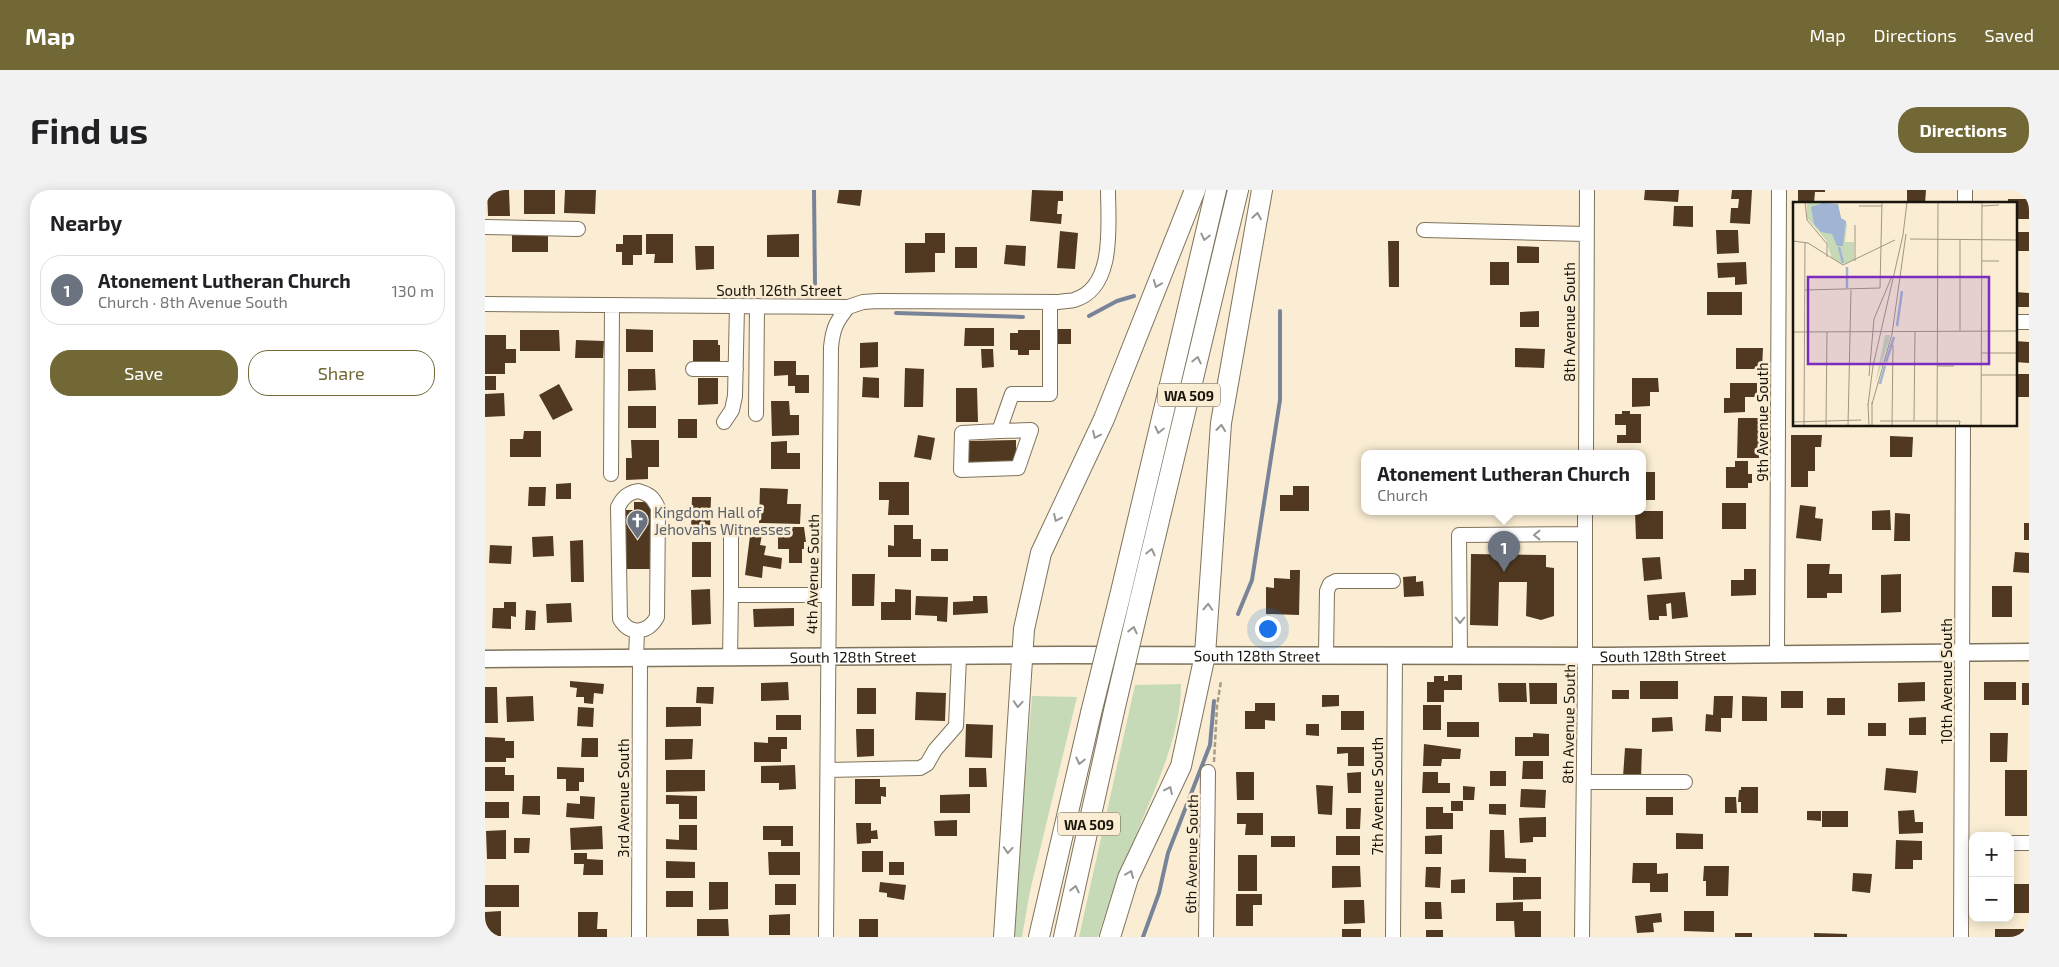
<!DOCTYPE html>
<html lang="en">
<head>
<meta charset="utf-8">
<style>
  :root { --surface:#fff; --page:#f2f2f2; --text:#202124; --muted:#757577; --line:#e0e0e0; --accent:#726835 }
  body { margin:0; font-family:"Exo 2",sans-serif; background:var(--page); color:var(--text) }
  .controls { position:absolute; right:15px; bottom:15px; display:grid; overflow:hidden; border-radius:10px; box-shadow:0 2px 12px #0003 }
  .controls button { width:45px; height:45px; display:grid; place-items:center; padding:0; border:0; border-bottom:1px solid var(--line); background:var(--surface); color:var(--text); font:25px sans-serif }
  .you { position:absolute; left:782px; top:438px; width:18px; height:18px; margin:-12px; border:4px solid #fff; border-radius:50%; background:#1a73e8; box-shadow:0 0 0 8px #1a73e833 }
  .badge { display:grid; place-items:center; width:32px; height:32px; border-radius:50%; background:var(--accent); color:#fff; font-size:16px; font-weight:700 }
  .pin { position:absolute; translate:-50% -41px; filter:drop-shadow(0 1px 2px #0008) }
  .pin::after { content:''; position:absolute; top:26px; width:18px; height:15px; background:inherit; clip-path:polygon(0 0,100% 0,50% 100%) }
  .popup { position:absolute; left:876px; top:260px; width:285px; height:65px; box-sizing:border-box; display:grid; place-content:center; border-radius:10px; background:var(--surface); filter:drop-shadow(0 1px 4px #0005); font-size:16px; white-space:nowrap; color:var(--muted) }
  .popup b { font-size:19px; color:var(--text) }
  .popup::after { content:''; position:absolute; left:50%; top:100%; margin-left:-10px; border:10px solid transparent; border-top-color:var(--surface) }
  .list { margin:0; padding:0; list-style:none }
  h2 { display:flex; justify-content:space-between; align-items:center; height:65px; margin:0; padding:0 20px; font-size:21px }
  h2 small { font-size:16px; font-weight:400; color:var(--muted) }
  .list li { display:grid; grid-template-columns:32px 1fr auto; gap:15px; align-items:center; box-sizing:border-box; height:70px; margin:0 10px 10px; padding:0 10px; border:1px solid var(--line); border-radius:20px }
  .list b { display:block; font-size:19px; white-space:nowrap }
  .list p { margin:0; font-size:16px; white-space:nowrap; color:var(--muted) }
  .list em { font-size:16px; font-style:normal; color:var(--muted) }
  .actions { display:flex; gap:10px; padding:15px 20px }
  .actions a { flex:1; padding:11px 0; border:1px solid var(--accent); border-radius:20px; text-align:center; font-size:18px; color:var(--accent) }
  .actions .main { background:var(--accent); color:#fff }
  .map { position:relative; flex:none; width:1544px; height:747px; overflow:hidden; border-radius:20px }
  header { display:flex; align-items:center; gap:30px; box-sizing:border-box; height:70px; padding:0 25px; background:var(--accent); color:#fff }
  header strong { font-size:24px }
  nav { display:flex; gap:28px; margin-inline-start:auto; font-size:18px }
  .intro { display:flex; align-items:center; justify-content:space-between; box-sizing:border-box; height:120px; padding:0 30px }
  h1 { margin:0; font-size:35px }
  .button { padding:12px 22px; border-radius:20px; background:var(--accent); color:#fff; font-size:18px; font-weight:700 }
  main { display:flex; gap:30px; padding:0 30px }
  aside { flex:1; background:var(--surface); border-radius:20px; box-shadow:0 2px 12px #0003 }
  .map>svg:first-child { display:block }
</style>
</head>
<body>
<header>
<strong>Map</strong>
<nav><a>Map</a><a>Directions</a><a>Saved</a></nav>
</header>
<div class="intro"><h1>Find us</h1><a class="button">Directions</a></div>
<main>
<aside>
<h2>Nearby<small></small></h2>
<ul class="list">
<li><span class="badge" style="background:#6b7280">1</span><div><b>Atonement Lutheran Church</b><p>Church · 8th Avenue South</p></div><em>130 m</em></li>
</ul>
<div class="actions"><a class="main">Save</a><a>Share</a></div>
</aside>
<div class="map">
<svg width="1544" height="747" viewBox="0 0 1544 747">
  <rect width="100%" height="100%" fill="#faedd3"/>
  <path fill="#c7dab8" d="M696 494C696 542 674 589 656 633 641 670 625 708 613 747H594L650 495Z
    M547 506 592 507 545 701 537 747H527Z"/>
  <g fill="none" stroke-linecap="round" stroke-linejoin="round">
    <path stroke="#798498" stroke-width="4" d="M329 0 330 94
      M411 123 538 127
      M604 126 632 111 649 106
      M753 424 767 390 795 210V121
      M658 747 674 703 683 663 725 555 729 511"/>
  </g>
  <path fill="#503920" d="M2 0H24L25 26H3Z
    M39 0H70V24H39Z
    M80 0H111L110 24 79 23Z
    M354 0H377L375 16 352 13Z
    M547 0 578 1V11H573L572 24H577L576 34 545 31Z
    M1160 0H1194L1193 12 1159 10Z
    M1247 0H1267L1265 34 1245 33 1246 18H1253L1254 9H1246Z
    M1313 0H1340V2H1330L1329 13 1313 12Z
    M1422 0H1441L1440 14H1422Z
    M1523 9H1544V29H1530V14H1523Z
    M1189 16H1208V37L1188 36Z
    M1231 40H1253L1254 63 1232 64Z
    M575 41 593 43 590 79 572 78Z
    M1531 42H1544V61H1531Z
    M440 43H460V63H450V82L420 83V53H440Z
    M27 44H63V62H27Z
    M161 44H188V73H169L170 64H161Z
    M314 44V67H282V45Z
    M138 45H157V65H148V75H137V62H131V54H138Z
    M903 51H914V97H904Z
    M521 55 541 56 540 76 519 74Z
    M210 56H229V79L211 80Z
    M1032 56 1054 57V73H1032Z
    M470 57H492V78H470Z
    M1005 72H1024V95H1005Z
    M1261 72 1262 94 1250 95V87L1233 88 1232 73Z
    M1222 102H1257V125H1222Z
    M1530 102 1544 103V117H1530Z
    M1054 121V137H1035V122Z
    M480 138H509V156H479Z
    M141 139 168 140V162H141Z
    M573 139H586V154H573Z
    M35 140H74L75 161H35Z
    M533 140H555V160H544V165H533V160H525V143H533Z
    M0 145H21V159H31V173H20V184H0Z
    M91 150 119 151 118 168H90Z
    M208 150H233V155H235V172H208Z
    M1530 151 1544 152V173L1530 172Z
    M393 152V177L375 178V153Z
    M1030 158 1060 159 1059 178 1030 177Z
    M1251 158H1278L1277 179H1251Z
    M496 159H508L509 177 497 178Z
    M289 171H311V185H324V203H310V196H303V185L289 186Z
    M420 178 439 179 438 217H419Z
    M143 179H170L171 200 143 201Z
    M1530 184H1544V207H1530Z
    M0 186H11V200H0Z
    M378 187 394 188V208L377 207Z
    M213 188H233V214L213 215Z
    M1147 188H1173L1174 202H1165V216L1147 217Z
    M1245 193H1272V207H1260V222L1239 223V208H1245Z
    M74 194 88 220 68 230 54 205Z
    M471 198H492L493 232H471Z
    M19 203 20 226 0 227V204Z
    M286 211H304L305 225H314V245L287 246Z
    M143 216H171V238H143Z
    M1137 221H1145V224H1156V253H1132V245H1141V235H1130V224H1137Z
    M1253 228H1274V268H1252Z
    M193 229H212V248H193Z
    M39 241H56V267H25V249H38Z
    M433 245 450 248 446 270 429 267Z
    M1306 245H1337L1336 257H1330V281H1323V297H1306Z
    M1405 246 1428 247 1427 267H1405Z
    M146 250H174V277H163V289L141 290V268H147Z
    M531 250V272L483 273V251Z
    M302 251V263H315V279H286V252Z
    M1250 271H1263V284H1267V293H1263V298H1241V277H1250Z
    M1158 282H1170V310H1158Z
    M394 292H424V325H403L404 310H394Z
    M86 293V309H71V294Z
    M808 296H824V321H795V305H808Z
    M44 297H61L60 316H43Z
    M275 298 303 299 302 314H316L315 334 274 333Z
    M207 307H226L225 340H206Z
    M149 312H167V379H140V320H149Z
    M1237 313H1261V339H1237Z
    M1315 315 1331 317 1330 328 1338 329 1336 351 1311 348Z
    M1405 320 1406 340H1387V321Z
    M1150 321H1178V349H1151Z
    M1410 323 1425 324V351H1409Z
    M1539 333H1544V350H1539Z
    M409 335H428V349H436V367H403V355L409 356Z
    M293 337H319L321 352H319V359H317V373H304V359H293Z
    M266 338 278 340 275 355 281 356 279 365 297 368 296 379 278 376 277 388 260 385Z
    M68 346 69 366 48 367 47 347Z
    M98 350 99 392H86L85 351Z
    M207 352H226V387H207Z
    M5 355 27 356 26 374 4 373Z
    M446 359H463V371H446Z
    M1530 362 1544 363V383L1528 382Z
    M986 364 1061 365V377L1069 378V426L1056 430 1041 426 1042 392H1014L1013 436 985 435Z
    M1175 367 1177 389 1159 391 1157 368Z
    M1322 374H1345L1344 384H1357V403H1342V408H1322Z
    M1259 379H1271V405L1246 406V390H1259Z
    M805 380H815L814 425 781 424V397L789 398V388L805 389Z
    M367 384H390L389 416H367Z
    M1416 384V422L1396 423V385Z
    M931 386V392L938 391 939 406 919 407 918 387Z
    M1507 396H1527V427H1507Z
    M225 399 226 434 207 435 206 400Z
    M410 399 426 400V430H396V412H410Z
    M1200 402 1203 427 1187 429 1186 413 1181 414 1182 426H1174V430H1164L1162 405Z
    M431 406 463 407 462 432 452 431V426L430 425Z
    M488 406H502L503 423 468 425V412L488 411Z
    M19 412H31V427L26 426V439L7 438 8 418H19Z
    M86 413 87 432 62 433 61 414Z
    M309 418V436L269 437 268 419Z
    M41 420 51 421 50 440H40Z
    M963 485H977V500H959V512H942V492H949V486H959V491H963Z
    M85 491 119 494 118 504 109 503 108 514 99 513V507H91L92 498 85 497Z
    M1155 491H1193V509H1155Z
    M303 492 304 510 276 511V493Z
    M1440 492V511L1413 512V493Z
    M1499 492H1531V510H1499Z
    M1013 493H1041L1042 512H1014Z
    M1044 493H1072V514H1045Z
    M1537 493H1544V515H1537Z
    M0 497H12L13 533H0Z
    M212 497H229L228 514 211 513Z
    M372 498H391V524H372Z
    M1127 500H1144V509H1127Z
    M1296 501H1318V518H1296Z
    M431 502 461 503 460 531 430 530Z
    M837 505H854V516L837 517Z
    M48 506 49 531 22 532 21 507Z
    M1229 506H1248L1247 528H1236V542L1220 541 1221 524 1228 525Z
    M1257 506 1282 507V531H1257Z
    M1342 508H1360V525H1342Z
    M770 513H790V531L780 530V539H760V521H770Z
    M938 515H956V540H938Z
    M93 517 109 518 108 537 92 536Z
    M181 517H216V536L181 537Z
    M856 521H879V540H856Z
    M291 525H316V540H291Z
    M1187 527 1188 541 1167 542V528Z
    M1441 527V545H1424V528Z
    M962 532H994V547H962Z
    M1383 533H1401V546H1383Z
    M481 534 508 535 507 568 480 567Z
    M821 534H834V546L821 545Z
    M371 539H389V566L372 567Z
    M1048 543 1064 544V566H1030V547H1048Z
    M1505 543H1523L1522 572H1505Z
    M0 547 20 548V551H29V568H21V572H0Z
    M283 547H302V559H296V572H269V552L283 553Z
    M97 548H113V567H96Z
    M180 549H208L207 569 180 570Z
    M939 554 976 559 975 569H957L956 576H938Z
    M852 557H879V576H863V563L852 564Z
    M1140 558 1157 559 1156 588 1138 587Z
    M1038 571H1058V589H1037Z
    M310 575 311 599 294 600V593H276V576Z
    M0 577H20V585H29V601H0Z
    M72 577 99 578V592H94V601H81V589H72Z
    M484 578H501L502 597H484Z
    M1401 578 1433 581 1431 603 1399 600Z
    M181 580H220V601L181 602Z
    M1520 580H1542V626H1520Z
    M1005 581H1021V596H1005Z
    M751 582H769V610H752Z
    M876 582V603H863L862 583Z
    M938 582H953V593H965V603H937Z
    M370 589H395V597H401V607L396 606V614H370Z
    M831 595 848 596 847 625 833 624Z
    M978 596 990 597 989 610H978Z
    M1256 597H1273V623H1256V612H1253L1254 600H1256Z
    M1036 599 1061 600 1060 618 1035 617Z
    M485 604V623H455V605Z
    M181 605 212 606V629H194V614H181Z
    M38 606H55V625L37 624Z
    M95 606 110 607 109 629 81 627 82 613 95 614Z
    M1161 607H1188V625H1161Z
    M1240 607H1251L1252 623H1240Z
    M966 611H978V621H966Z
    M0 612H24V628H0Z
    M1004 614H1021V625L1004 624Z
    M941 617H958V623H968V639H941Z
    M861 618H876L875 639H861Z
    M1429 620 1430 632H1438V643L1414 644 1413 621Z
    M1322 621H1336V631L1322 630Z
    M1337 621H1363V637H1337Z
    M752 623H778V645H760L761 634H752Z
    M1061 627V647H1048V652L1035 653 1034 628Z
    M472 630V646H450L449 631Z
    M371 633H386V641L392 640 393 649H386V653L372 654Z
    M194 635H212V660L181 659V649L194 650Z
    M117 636 118 659 86 660 85 638Z
    M278 636H308V656H296V650H278Z
    M21 640V669H2L1 641Z
    M1005 640H1019L1020 668 1041 669V683L1004 682Z
    M1191 643 1218 644V659H1191Z
    M957 645V664H940V646Z
    M786 646H810V657H786Z
    M851 646H875V665H851Z
    M29 648H45L44 663H29Z
    M1411 650 1437 651V670H1428V679H1410Z
    M377 661H398V682H377Z
    M283 662H315V685H284Z
    M89 663H102V669L118 670V685H98L99 674H89Z
    M753 665H772V701H753Z
    M181 671 210 672V688H181Z
    M404 672H419V685H404Z
    M1148 673H1172V684L1183 683V702H1165V693H1147Z
    M847 676H875L876 697 847 698Z
    M1219 676H1244L1243 706H1221V691H1218Z
    M941 677H956L955 698 940 697Z
    M1368 683 1387 684 1385 703 1367 701Z
    M1028 687H1056V709L1028 710Z
    M980 689V703H966V690Z
    M224 692H243V719L224 720Z
    M395 692 421 695 419 710 402 707V703L394 702Z
    M290 694H311V715H290Z
    M1529 694H1544V723H1525V703H1529Z
    M0 695H34V717H0Z
    M181 701H208V717H181Z
    M751 704H777V715H768V736H751Z
    M859 710H879L880 733 859 734Z
    M940 712H956L957 729H940Z
    M1038 712V721H1056V747H1030L1029 731H1011V713Z
    M16 721V746L0 747V722Z
    M1199 721H1229V742L1199 741Z
    M93 722H113L112 739H122V747H93Z
    M1176 723 1177 732 1168 733 1169 742 1152 743 1150 726Z
    M305 724V745H284V725Z
    M212 729H243L244 746H212Z
    M374 729H393V747H374Z
    M857 739H876V747H857Z
    M1510 739H1539V747H1510Z
    M941 740H958V747H941Z
    M1250 743H1267V747H1250Z
    M1329 743 1362 744V747H1329Z"/>
  <g fill="none" stroke-linecap="round" stroke-linejoin="round">
    <defs>
      <path id="minor" d="M1480 14V0
        M0 37 93 39
        M939 40 1101 44
        M0 114 363 117 378 112 393 111 574 112C579 111 585 111 589 110 631 98 623 33 623 0
        M1530 132H1544
        M208 179H251
        M271 224 272 116
        M239 232 247 220 250 206 252 116
        M514 241 477 243 476 280 533 278 546 240 514 241 527 204H565V112
        M1101 263 1102 0
        M126 284 127 115
        M153 301C164 304 168 307 173 318L172 427C163 443 145 446 135 429L133 317C138 307 143 303 153 301Z
        M246 342V405H343
        M1292 463 1294 0
        M841 465 842 401 845 394 851 391H908
        M975 466 974 345 1100 344
        M151 468 152 441
        M245 468 246 405
        M343 580 435 578 442 574 450 560 471 536 474 467
        M1099 592H1200
        M1525 653H1544
        M154 747 155 468
        M341 747 346 157C348 138 351 132 363 117
        M721 747 723 582
        M908 747 910 466
        M1097 747 1100 482V321
        M1476 747 1478 235"/>
      <g id="major">
        <path id="s1" d="M0 469 581 465 1121 466 1544 462"/>
      </g>
      <path id="highway" d="M635 406 731 0
        M655 410 753 0
        M519 747 539 439 556 363 619 229 710 0
        M554 747 606 523
        M579 747 629 521
        M625 747 643 688 696 576 720 465 736 233 777 0"/>
    </defs>
    <use href="#minor" stroke="#7f735c" stroke-width="16"/>
    <use href="#major" stroke="#7f735c" stroke-width="19"/>
    <use href="#highway" stroke="#7f735c" stroke-width="22"/>
    <path stroke="#a59b88" stroke-width="2.5" stroke-dasharray="5 2.5" stroke-linecap="butt" d="M729 572 732 516 736 491"/>
    <use href="#minor" stroke="#fff" stroke-width="14"/>
    <use href="#major" stroke="#fff" stroke-width="16"/>
    <use href="#highway" stroke="#fff" stroke-width="20"/>
    <defs>
      <path id="highway-bridge" d="M629 521 655 410
        M606 523 635 406"/>
    </defs>
    <use href="#highway-bridge" stroke="#7f735c" stroke-width="22" stroke-linecap="butt"/>
    <use href="#highway-bridge" stroke="#fff" stroke-width="20"/>
  </g>
  <defs><path id="oneway-chevron" d="M-2-3.5L2.5 0L-2 3.5" fill="none" stroke-width="1.6" stroke-linecap="round" stroke-linejoin="round" transform="scale(1.25)"/></defs>
  <g stroke="#989692">
    <use href="#oneway-chevron" transform="translate(772 26) rotate(-80)"/>
    <use href="#oneway-chevron" transform="translate(720 47) rotate(103)"/>
    <use href="#oneway-chevron" transform="translate(672 94) rotate(112)"/>
    <use href="#oneway-chevron" transform="translate(712 170) rotate(-77)"/>
    <use href="#oneway-chevron" transform="translate(736 238) rotate(-84)"/>
    <use href="#oneway-chevron" transform="translate(674 240) rotate(103)"/>
    <use href="#oneway-chevron" transform="translate(611 245) rotate(115)"/>
    <use href="#oneway-chevron" transform="translate(572 328) rotate(115)"/>
    <use href="#oneway-chevron" transform="translate(1052 345) rotate(180)"/>
    <use href="#oneway-chevron" transform="translate(666 362) rotate(-77)"/>
    <use href="#oneway-chevron" transform="translate(723 417) rotate(-87)"/>
    <use href="#oneway-chevron" transform="translate(975 430) rotate(90)"/>
    <use href="#oneway-chevron" transform="translate(648 440) rotate(-77)"/>
    <use href="#oneway-chevron" transform="translate(533 514) rotate(94)"/>
    <use href="#oneway-chevron" transform="translate(595 571) rotate(103)"/>
    <use href="#oneway-chevron" transform="translate(684 600) rotate(-65)"/>
    <use href="#oneway-chevron" transform="translate(523 660) rotate(94)"/>
    <use href="#oneway-chevron" transform="translate(645 684) rotate(-67)"/>
    <use href="#oneway-chevron" transform="translate(590 699) rotate(-78)"/>
  </g>
  <defs>
    <symbol id="church-pin" viewBox="-11 -11 22 30"><path d="M0 17L-7.5 6A9.5 9.5 0 1 1 7.5 6Z" fill="#6b7280" stroke="#faedd3"/><path d="M-1.2-6h2.4v3.5h3.3v2.4h-3.3V6h-2.4V-.1h-3.3v-2.4h3.3Z" fill="#fff"/></symbol>
  </defs>
  <g fill-rule="evenodd">
    <use href="#church-pin" x="140" y="318" width="25" height="34"/>
  </g>
  <g text-anchor="middle" dominant-baseline="central" stroke-width="5" stroke-linejoin="round" paint-order="stroke">
    <g fill="#faedd3" stroke="#5c5648" stroke-width="1">
      <rect x="673" y="193.5" width="62" height="23" rx="4"/>
      <rect x="573" y="622.5" width="62" height="23" rx="4"/>
    </g>
    <g font-size="14" font-weight="bold" fill="#19150c">
      <text x="704" y="205">WA 509</text>
      <text x="604" y="634">WA 509</text>
    </g>
    <g font-size="15" fill="#19150c" stroke="#faedd3">
      <text x="294" y="100">South 126th Street</text>
      <text transform="translate(1084 132) rotate(-90)">8th Avenue South</text>
      <text transform="translate(1277 232) rotate(-90)">9th Avenue South</text>
      <text transform="translate(327 384) rotate(-89)">4th Avenue South</text>
      <text stroke="none"><textPath href="#s1" startOffset="772">South 128th Street</textPath></text>
      <text stroke="none"><textPath href="#s1" startOffset="1178">South 128th Street</textPath></text>
      <text stroke="none"><textPath href="#s1" startOffset="368">South 128th Street</textPath></text>
      <text transform="translate(1461 491) rotate(-90)">10th Avenue South</text>
      <text transform="translate(1083 534) rotate(-89)">8th Avenue South</text>
      <text transform="translate(892 606) rotate(-90)">7th Avenue South</text>
      <text transform="translate(138 608) rotate(-90)">3rd Avenue South</text>
      <text transform="translate(706 664) rotate(-89)">6th Avenue South</text>
    </g>
    <g font-size="15" fill="#5b616d" stroke="#faedd3" text-anchor="start">
      <text x="169" y="322">Kingdom Hall of<tspan x="169" dy="17">Jehovahs Witnesses</tspan></text>
    </g>
  </g>
  <g transform="translate(1308 12)">
    <rect width="224" height="224" fill="#faedd3"/>
    <path d="M92 133H97L96 139 82 182Z" fill="#c7dab8"/>
    <path d="M14 0 45 2 48 16 54 22 52 40H61V58L50 62 39 57 33 38 14 16Z" fill="#c7dab8"/>
    <path d="M30 1 45 2 48 16 53 19 50 44H44L39 32 28 30 21 22 18 5Z" fill="#a2b4d4"/>
    <path fill="none" stroke="#a2b4d4" stroke-width="2.5" d="M46 45 50 61M54 86V65M104 124 109 89M93 160 101 135M87 182 92 164"/>
    <path fill="none" stroke="#a09783" stroke-width="1" d="M12 0 14 18 34 42V55M66 4H89M189 4 206 3M117 37 224 38M0 39 15 41 50 63 102 38M62 59V23M189 59H206M12 88 87 86 89 0M167 129V38M0 130 224 129M189 151H224M144 164H161M188 173H224M76 174 81 117 99 74M75 202 76 224M79 202 99 132 113 32M75 203 80 164 110 33 114 0M87 219H167L166 224M121 219 122 129M0 220 68 218M11 224 12 40M33 224 34 130M55 224 58 88M79 224V200M99 224 100 143M144 224 145 0M188 224 189 0"/>
    <path fill="#7b2cbf" fill-opacity="0.15" stroke="#7b2cbf" stroke-width="2.5" d="M15 75H196V162H15Z"/>
    <rect width="224" height="224" fill="none" stroke="#19150c" stroke-width="2.5"/>
  </g>
</svg>
<div class="controls">
<button>+</button>
<button>−</button>
</div>
<div class="you"></div>
<div class="pin badge" style="left:1019px;top:382px;background:#6b7280">1</div>
<div class="popup"><b>Atonement Lutheran Church</b>Church</div>
</div>
</main>
</body>
</html>
